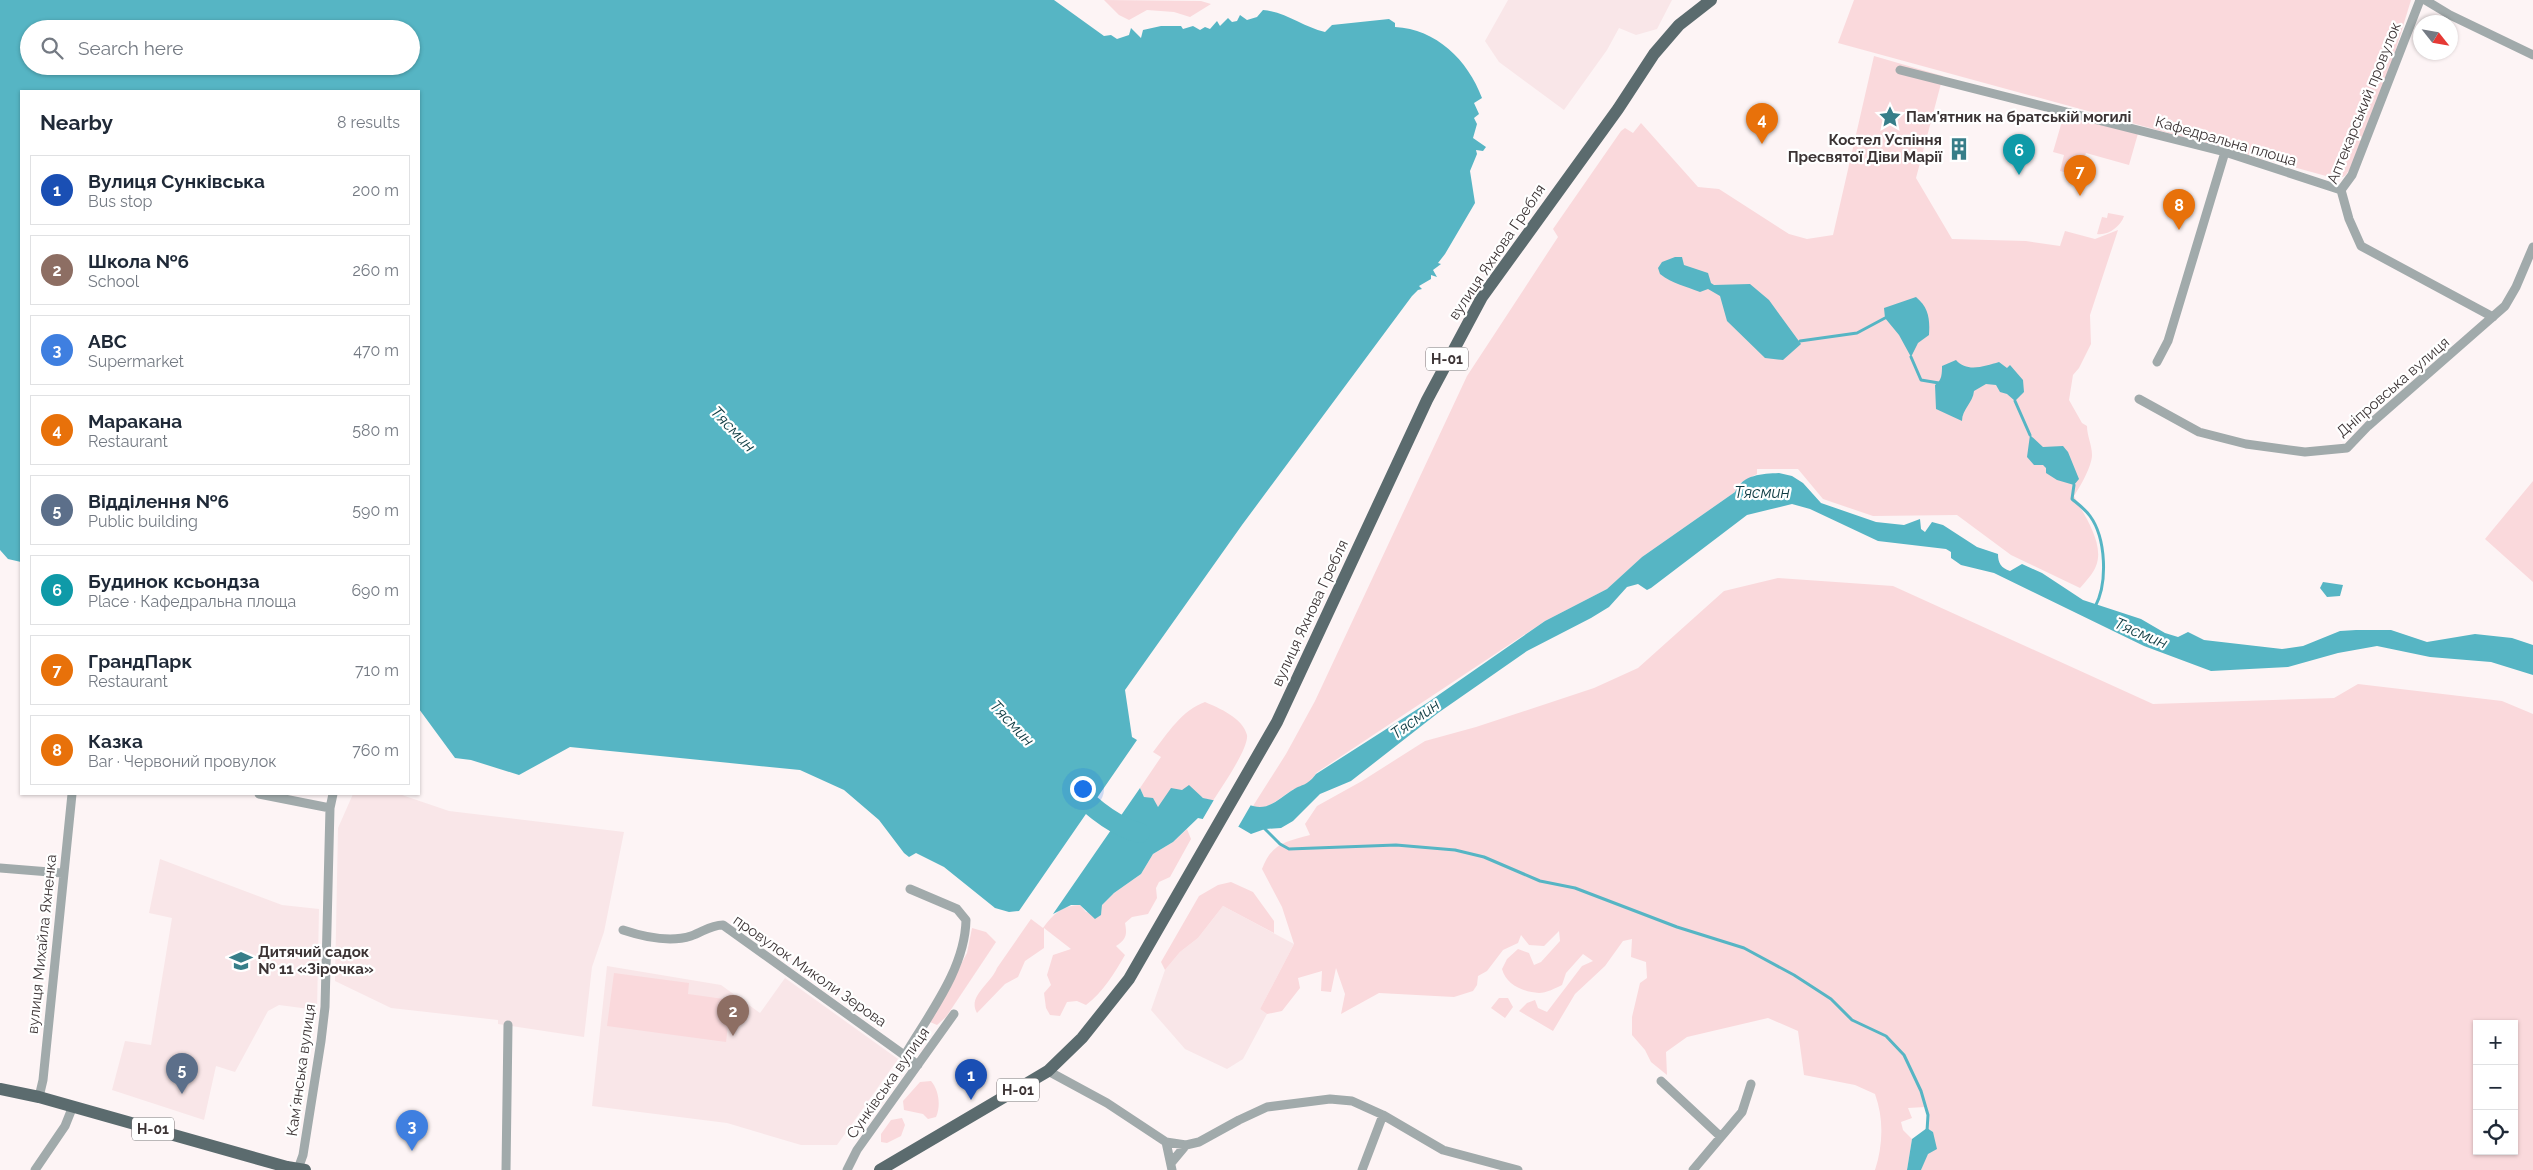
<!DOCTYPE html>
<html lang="en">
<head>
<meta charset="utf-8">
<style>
  :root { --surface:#fff; --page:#f6f6f7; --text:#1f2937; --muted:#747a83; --line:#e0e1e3; --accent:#377e89 }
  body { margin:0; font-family:Raleway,sans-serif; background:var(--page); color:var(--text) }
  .controls { position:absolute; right:15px; bottom:15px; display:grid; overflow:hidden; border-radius:0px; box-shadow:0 1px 4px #0004 }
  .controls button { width:45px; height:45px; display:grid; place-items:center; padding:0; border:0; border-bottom:1px solid var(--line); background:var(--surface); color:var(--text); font:25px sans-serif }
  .compass { position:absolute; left:2413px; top:15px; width:45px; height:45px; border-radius:50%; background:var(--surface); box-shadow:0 1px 4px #0004; rotate:121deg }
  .you { position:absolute; left:1082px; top:788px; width:18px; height:18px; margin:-12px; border:4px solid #fff; border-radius:50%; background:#1a73e8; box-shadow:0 0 0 8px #1a73e833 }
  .badge { display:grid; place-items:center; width:32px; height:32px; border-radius:50%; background:var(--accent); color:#fff; font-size:16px; font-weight:700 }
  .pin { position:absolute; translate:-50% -41px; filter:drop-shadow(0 1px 2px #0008) }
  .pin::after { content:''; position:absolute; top:26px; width:18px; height:15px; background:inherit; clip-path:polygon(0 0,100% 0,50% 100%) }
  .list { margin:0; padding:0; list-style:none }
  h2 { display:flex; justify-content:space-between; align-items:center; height:65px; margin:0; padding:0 20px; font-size:21px }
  h2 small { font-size:16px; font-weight:400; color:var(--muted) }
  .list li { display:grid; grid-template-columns:32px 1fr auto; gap:15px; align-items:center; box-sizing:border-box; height:70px; margin:0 10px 10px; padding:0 10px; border:1px solid var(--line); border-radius:0px }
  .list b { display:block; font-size:19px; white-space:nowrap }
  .list p { margin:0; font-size:16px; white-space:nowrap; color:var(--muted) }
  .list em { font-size:16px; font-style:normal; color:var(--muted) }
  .icon { flex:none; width:28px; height:28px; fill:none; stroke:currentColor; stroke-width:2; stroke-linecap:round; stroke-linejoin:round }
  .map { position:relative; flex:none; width:2533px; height:1170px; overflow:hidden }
  .search { position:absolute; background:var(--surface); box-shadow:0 1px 4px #0004; left:20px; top:20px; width:400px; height:55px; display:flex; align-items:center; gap:12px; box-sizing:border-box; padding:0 18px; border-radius:28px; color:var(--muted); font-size:19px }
  .panel { position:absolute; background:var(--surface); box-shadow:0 1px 4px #0004; left:20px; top:90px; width:400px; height:705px; border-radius:0px }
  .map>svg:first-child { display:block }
</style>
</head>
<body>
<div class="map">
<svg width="2533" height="1170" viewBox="0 0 2533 1170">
  <rect width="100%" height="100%" fill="#fdf4f5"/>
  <path fill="#f9e6e8" d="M1508 0H1672L1657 29 1636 35 1619 28 1607 50 1564 110 1499 62 1485 41Z
    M353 794H399L449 811 624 832 604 932 592 967 584 1037 498 1024V1020L391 1008 335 981 338 828Z
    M160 859 282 905 319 909 317 1010 279 1005 268 1011 235 1072 216 1066 204 1120 112 1090 125 1041 151 1045 172 918 149 913Z
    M1223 906 1294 944 1260 1009 1267 1014 1243 1059 1227 1069 1185 1049 1151 1010 1165 970 1180 952 1198 938Z
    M607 966 721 985 760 1013 785 978 898 1059 837 1145H801L727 1123 592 1106Z"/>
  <path fill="#fad9dc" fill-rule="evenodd" d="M1104 0 1201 1 1211 4 1190 17 1174 12 1147 10 1129 20 1119 15Z
    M1854 0H2411L2389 72 2350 169 2345 176 2337 179 1838 43Z
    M1874 56 1943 76 1916 178 1952 239 2026 241 2060 246 2065 231 2095 239 2118 230 2090 315 2091 344 2079 368 2073 375 2069 400 2082 423 2087 426C2087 436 2092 445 2092 455 2092 466 2080 487 2074 496 2084 515 2105 544 2096 566 2093 574 2085 582 2080 588L2011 555 1957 515 1873 516 1823 499 1798 469H1757V474L1738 484 1735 492 1642 557 1607 589 1545 621 1316 773C1314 777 1312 780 1309 783 1305 787 1296 787 1291 791 1280 797 1266 813 1253 806L1286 754 1315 701 1467 376 1558 237 1553 229 1621 131 1625 128 1633 133 1641 123 1698 187 1719 189 1789 234 1807 239 1833 235Z
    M2065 111 2139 130 2129 165 2086 153 2079 176 2060 171 2064 155 2053 152Z
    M2108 213 2124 216C2121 226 2108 236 2097 234L2102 217 2107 218Z
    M2533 481V582L2485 539Z
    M1778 578 1893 586 2153 704 2334 698 2358 684 2502 701 2533 714V1170H1921L1933 1132 1927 1128 1928 1115 1925 1107 1908 1108 1912 1118 1901 1122 1903 1130 1912 1139 1907 1170H1875C1883 1145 1884 1119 1875 1094L1855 1085 1804 1075 1798 1031 1768 1018 1687 1037 1666 1052 1667 1075 1651 1062 1645 1050 1632 1035V1017L1640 983 1647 978 1646 962 1631 957 1632 939 1623 941 1605 966 1575 994 1553 1031 1519 1011 1527 1003 1535 1000 1538 1008 1547 1012 1582 966 1593 961 1583 954 1566 973 1562 985C1556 988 1546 993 1539 993 1524 992 1506 985 1502 969L1507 959 1518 949 1529 953 1534 965 1541 962 1560 941 1559 931 1544 946 1529 945 1521 935 1518 943 1503 950 1487 971 1478 976 1477 985 1473 991 1454 997 1379 993 1341 1014 1345 994 1336 968 1331 992 1321 991 1322 971 1298 978 1300 988 1282 1011 1267 1014 1260 1009 1294 944 1282 907 1262 869C1272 843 1285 842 1310 835L1305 824 1317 806 1362 781 1425 741 1476 727 1594 688 1638 668 1724 591ZM2477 1024H2514V1151H2477Z
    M1205 702C1219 708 1243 718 1247 735 1249 748 1221 788 1213 801L1203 798 1195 792 1158 808 1144 797 1140 788 1161 757 1153 752C1168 733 1182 710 1205 702Z
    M1187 829 1191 839 1170 877 1159 882 1156 888 1157 898 1148 914 1132 917 1125 923C1127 934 1127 939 1116 946L1125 955C1114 974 1103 992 1086 1005L1077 1001 1067 1002 1060 1016 1050 1015 1046 1008 1044 993 1051 985 1047 975 1053 955 1071 949 1044 928V948L1025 961 1018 977 1005 984 977 1013C967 996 991 984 997 968L1031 919 1043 928C1053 914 1063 905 1080 905L1086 912 1101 914 1102 905 1114 893 1141 874 1153 854 1173 842Z
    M1231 882 1253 892 1274 921V933L1223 906 1198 938 1180 952 1165 970 1161 962 1199 896 1218 885Z
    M972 928 986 932 996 942 946 1017 937 1025 930 1022 967 953Z
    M614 973 689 983 688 994 731 1000 726 1042 607 1026Z
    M1499 998H1508L1513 1007 1505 1018 1491 1008Z
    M931 1081C939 1090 941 1106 936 1117L928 1119 923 1114 904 1110 903 1101 920 1082Z
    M902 1118 905 1125 901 1136 887 1143 881 1142V1134L891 1120Z"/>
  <path fill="#56b5c4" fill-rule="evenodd" d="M0 0H1054L1104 36 1111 35 1117 39 1129 35 1131 28 1141 38 1143 30 1161 26H1181L1183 29 1193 26 1200 30 1205 27 1210 29 1217 21 1220 26 1228 18 1232 22 1237 21 1240 15 1247 20 1257 17 1263 10C1286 12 1303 27 1325 32L1332 25 1389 19 1395 23V27C1436 29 1468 60 1482 98L1474 103 1479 114 1474 118 1477 124 1473 138 1486 147 1483 151 1476 150 1477 154 1470 171 1475 203 1445 254 1438 263 1441 264 1433 270 1437 277 1431 275V279L1419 286 1422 289 1418 290 1412 296 1242 525 1125 690 1132 737 1137 740 1019 911 1009 912 995 908 944 867 916 853 909 857 904 853 879 820 844 790 800 770 570 747 519 775 471 760 455 758 419 709V91H21V562L8 559 0 550ZM29 29H411V66H29Z
    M1675 257H1682L1684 265 1708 273 1711 283 1714 285 1750 284 1769 300 1801 344 1783 360 1765 358 1727 321 1720 296 1708 289 1700 292C1685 286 1673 284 1660 274L1658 268 1662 262Z
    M1916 297C1929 308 1930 319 1929 335L1918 343 1911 357 1899 335 1885 318 1884 308Z
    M1956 360C1967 373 1985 366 1999 362L2007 368 2010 365 2023 380 2024 392 2015 401 2007 394 2000 392 1996 385 1986 384 1974 391C1973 403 1962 409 1962 421L1936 409 1935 385C1942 381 1942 373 1942 366Z
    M2030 435 2043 447 2063 446 2068 452 2079 479 2074 485 2057 480 2046 473V468L2043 465H2034L2027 457Z
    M1779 473 1792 476 1803 483 1821 503 1876 522 1904 525 1920 519 1921 529 1925 532 1932 522 1943 525 1977 547 1998 554C1998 563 2001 568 2010 571L2022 564 2042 573 2083 600 2141 619 2165 633 2178 637 2188 632 2204 640 2282 649 2303 646 2340 631 2356 630H2391L2427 642 2475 634 2512 638 2533 645V675L2491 662 2430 657 2377 646 2338 653 2288 667 2211 671 2144 646 1994 573 1961 565 1951 558V552L1946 549 1878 541 1810 509 1792 504 1747 515 1651 588 1647 590 1638 584 1627 587 1609 607 1591 618 1527 651 1438 713 1351 781 1320 794 1293 821 1281 828 1265 829 1251 834 1239 827 1198 818 1173 842 1153 854 1141 874 1114 893 1102 905 1101 915 1095 919 1080 905H1071L1053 914 1140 788 1144 797 1153 798 1158 807 1171 788 1182 790 1189 785 1203 798 1245 807 1248 804C1266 813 1277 800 1291 791 1303 783 1306 787 1316 774L1427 703 1545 621 1607 589 1642 557 1735 492C1743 474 1762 474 1779 473Z
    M2323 582 2343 585 2340 596 2327 597 2320 588Z
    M1927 1128 1933 1132 1937 1149 1928 1154 1921 1170H1907L1912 1139Z"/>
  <path fill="#fdf4f5" d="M1215 798 1244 805 1248 802 1252 803 1237 829 1201 822Z"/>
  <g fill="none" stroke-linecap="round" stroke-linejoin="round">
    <path stroke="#56b5c4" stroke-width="3" d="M1800 341 1857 333 1885 318
      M1911 357 1921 380 1939 383
      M2015 401 2030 435
      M2074 485 2072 499C2078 504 2085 509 2090 516 2106 538 2108 583 2095 607
      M1262 826 1280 844 1289 849 1396 845 1455 850 1484 857 1540 881 1575 888 1677 927 1744 948 1794 975 1831 999 1852 1020 1886 1036 1904 1055 1921 1091 1928 1115 1927 1131"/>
    <path stroke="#56b5c4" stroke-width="20" d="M1072 787C1090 806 1113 826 1140 833"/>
    <path stroke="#a1aaab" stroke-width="9" d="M2420 0 2352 175 2341 190 2349 219 2361 246 2493 317
      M2425 0 2450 15 2533 55
      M1900 70 2225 152 2341 190
      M2157 362 2168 341 2225 152
      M2139 399 2199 432 2246 444 2305 452 2347 448 2368 426 2505 306 2516 287 2533 247
      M259 794 330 808
      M0 868 62 873
      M623 930C644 937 669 943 691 936 703 932 710 925 723 925L918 1065
      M905 1055C929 1014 965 969 966 920L957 909 910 889
      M1048 1071 1107 1103 1166 1142 1186 1145 1199 1142 1239 1120 1267 1107 1330 1099 1352 1101 1383 1115 1443 1150 1518 1170
      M1661 1081 1721 1137
      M39 1097 43 1080 72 794
      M1166 1142 1172 1170
      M1171 1163 1186 1145
      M298 1169 303 1155 321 1041 325 1007 330 808 333 794
      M35 1170 65 1126 73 1106
      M506 1170 508 1025
      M847 1170 857 1150 954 1014
      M1362 1170 1383 1115
      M1693 1170 1742 1112 1751 1084"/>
    <path stroke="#5b6b6e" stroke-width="12" d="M0 1089 39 1097 287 1167 305 1170
      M880 1170 1048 1071 1082 1038 1129 979 1277 722 1427 400 1482 297 1618 109 1654 54 1679 25 1711 0"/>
  </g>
  <defs>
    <symbol id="sight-bare" viewBox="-9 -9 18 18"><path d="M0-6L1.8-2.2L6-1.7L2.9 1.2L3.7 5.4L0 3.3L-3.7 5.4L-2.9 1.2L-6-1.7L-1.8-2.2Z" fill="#377e89" stroke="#fff" stroke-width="2.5" paint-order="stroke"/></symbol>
    <symbol id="building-bare" viewBox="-9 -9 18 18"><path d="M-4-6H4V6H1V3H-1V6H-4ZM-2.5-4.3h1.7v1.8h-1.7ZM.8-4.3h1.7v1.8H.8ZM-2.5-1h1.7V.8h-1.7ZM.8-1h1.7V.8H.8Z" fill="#377e89" stroke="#fff" stroke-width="2.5" paint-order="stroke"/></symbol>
    <symbol id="school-bare" viewBox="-9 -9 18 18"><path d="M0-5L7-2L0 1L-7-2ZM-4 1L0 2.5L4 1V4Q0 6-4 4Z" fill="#377e89" stroke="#fff" stroke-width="2.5" paint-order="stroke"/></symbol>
  </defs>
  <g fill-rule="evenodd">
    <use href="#sight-bare" x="1874" y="101" width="32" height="32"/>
    <use href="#building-bare" x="1943" y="133" width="32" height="32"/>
    <use href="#school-bare" x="225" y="945" width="32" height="32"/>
  </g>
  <g text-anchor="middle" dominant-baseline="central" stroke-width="4.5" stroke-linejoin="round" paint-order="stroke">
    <g fill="#fff" stroke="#767172" stroke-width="1">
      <rect x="1426" y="347.5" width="42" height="23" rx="4"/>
      <rect x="997" y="1078.5" width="42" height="23" rx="4"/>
      <rect x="132" y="1117.5" width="42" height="23" rx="4"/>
    </g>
    <g font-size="14" font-weight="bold" fill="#3c3435">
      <text x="1447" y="359">Н-01</text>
      <text x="1018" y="1090">Н-01</text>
      <text x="153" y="1129">Н-01</text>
    </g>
    <g font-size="15" fill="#3c3435" stroke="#fff">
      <text transform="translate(2364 103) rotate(-68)">Аптекарський провулок</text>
      <text transform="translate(2226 141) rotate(16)">Кафедральна площа</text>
      <text transform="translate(1497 252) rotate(-56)">вулиця Яхнова Гребля</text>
      <text transform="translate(2393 387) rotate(-41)">Дніпровська вулиця</text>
      <text transform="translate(1310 613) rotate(-65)">вулиця Яхнова Гребля</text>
      <text transform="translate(42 944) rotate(-84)">вулиця Михайла Яхненка</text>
      <text transform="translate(810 971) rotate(35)">провулок Миколи Зерова</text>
      <text transform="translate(301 1070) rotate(-82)">Камʼянська вулиця</text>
      <text transform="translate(888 1083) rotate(-55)">Сунківська вулиця</text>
    </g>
    <g font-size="15" font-weight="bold" fill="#3c3435" stroke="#fff" text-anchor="start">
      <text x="1906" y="117">Пам'ятник на братській могилі</text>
      <text x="1942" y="140" text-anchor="end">Костел Успіння<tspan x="1942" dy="17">Пресвятої Діви Марії</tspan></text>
      <text x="258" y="952">Дитячий садок<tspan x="258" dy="17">№ 11 «Зірочка»</tspan></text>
    </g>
    <g font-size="16" font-style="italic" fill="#0e3b42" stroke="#fff">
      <text transform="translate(733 429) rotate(46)">Тясмин</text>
      <text x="1762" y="492">Тясмин</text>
      <text transform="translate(2141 633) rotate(23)">Тясмин</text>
      <text transform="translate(1415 719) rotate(-36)">Тясмин</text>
      <text transform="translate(1012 723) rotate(47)">Тясмин</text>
    </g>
  </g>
</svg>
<div class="controls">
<button>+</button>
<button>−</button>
<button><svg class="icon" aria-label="locate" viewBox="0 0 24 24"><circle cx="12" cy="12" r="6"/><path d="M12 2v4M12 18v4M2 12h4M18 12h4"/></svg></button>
</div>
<svg class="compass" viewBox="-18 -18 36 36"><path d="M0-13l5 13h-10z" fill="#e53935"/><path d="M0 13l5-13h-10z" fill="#747a83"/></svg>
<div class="you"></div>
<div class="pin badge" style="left:971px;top:1100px;background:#1a4fb4">1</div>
<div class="pin badge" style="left:733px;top:1036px;background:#8d6e63">2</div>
<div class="pin badge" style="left:412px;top:1151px;background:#3f7fe0">3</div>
<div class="pin badge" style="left:1762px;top:144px;background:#e8710a">4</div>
<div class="pin badge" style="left:182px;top:1094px;background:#5c6f8a">5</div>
<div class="pin badge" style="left:2019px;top:175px;background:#0f9aa8">6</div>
<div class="pin badge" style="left:2080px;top:196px;background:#e8710a">7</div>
<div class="pin badge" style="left:2179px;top:230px;background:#e8710a">8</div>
<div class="search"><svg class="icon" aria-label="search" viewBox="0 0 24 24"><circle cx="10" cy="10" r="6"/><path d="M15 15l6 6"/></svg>Search here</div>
<section class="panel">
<h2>Nearby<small>8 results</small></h2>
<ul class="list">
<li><span class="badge" style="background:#1a4fb4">1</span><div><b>Вулиця Сунківська</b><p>Bus stop</p></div><em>200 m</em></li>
<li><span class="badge" style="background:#8d6e63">2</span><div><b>Школа №6</b><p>School</p></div><em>260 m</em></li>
<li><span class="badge" style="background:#3f7fe0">3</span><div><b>ABC</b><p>Supermarket</p></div><em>470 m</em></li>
<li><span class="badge" style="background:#e8710a">4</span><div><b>Маракана</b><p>Restaurant</p></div><em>580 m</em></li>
<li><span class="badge" style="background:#5c6f8a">5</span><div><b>Відділення №6</b><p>Public building</p></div><em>590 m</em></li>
<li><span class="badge" style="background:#0f9aa8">6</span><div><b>Будинок ксьондза</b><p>Place · Кафедральна площа</p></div><em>690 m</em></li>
<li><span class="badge" style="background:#e8710a">7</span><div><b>ГрандПарк</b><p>Restaurant</p></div><em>710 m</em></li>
<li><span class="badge" style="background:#e8710a">8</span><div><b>Казка</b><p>Bar · Червоний провулок</p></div><em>760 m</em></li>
</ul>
</section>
</div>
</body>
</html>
